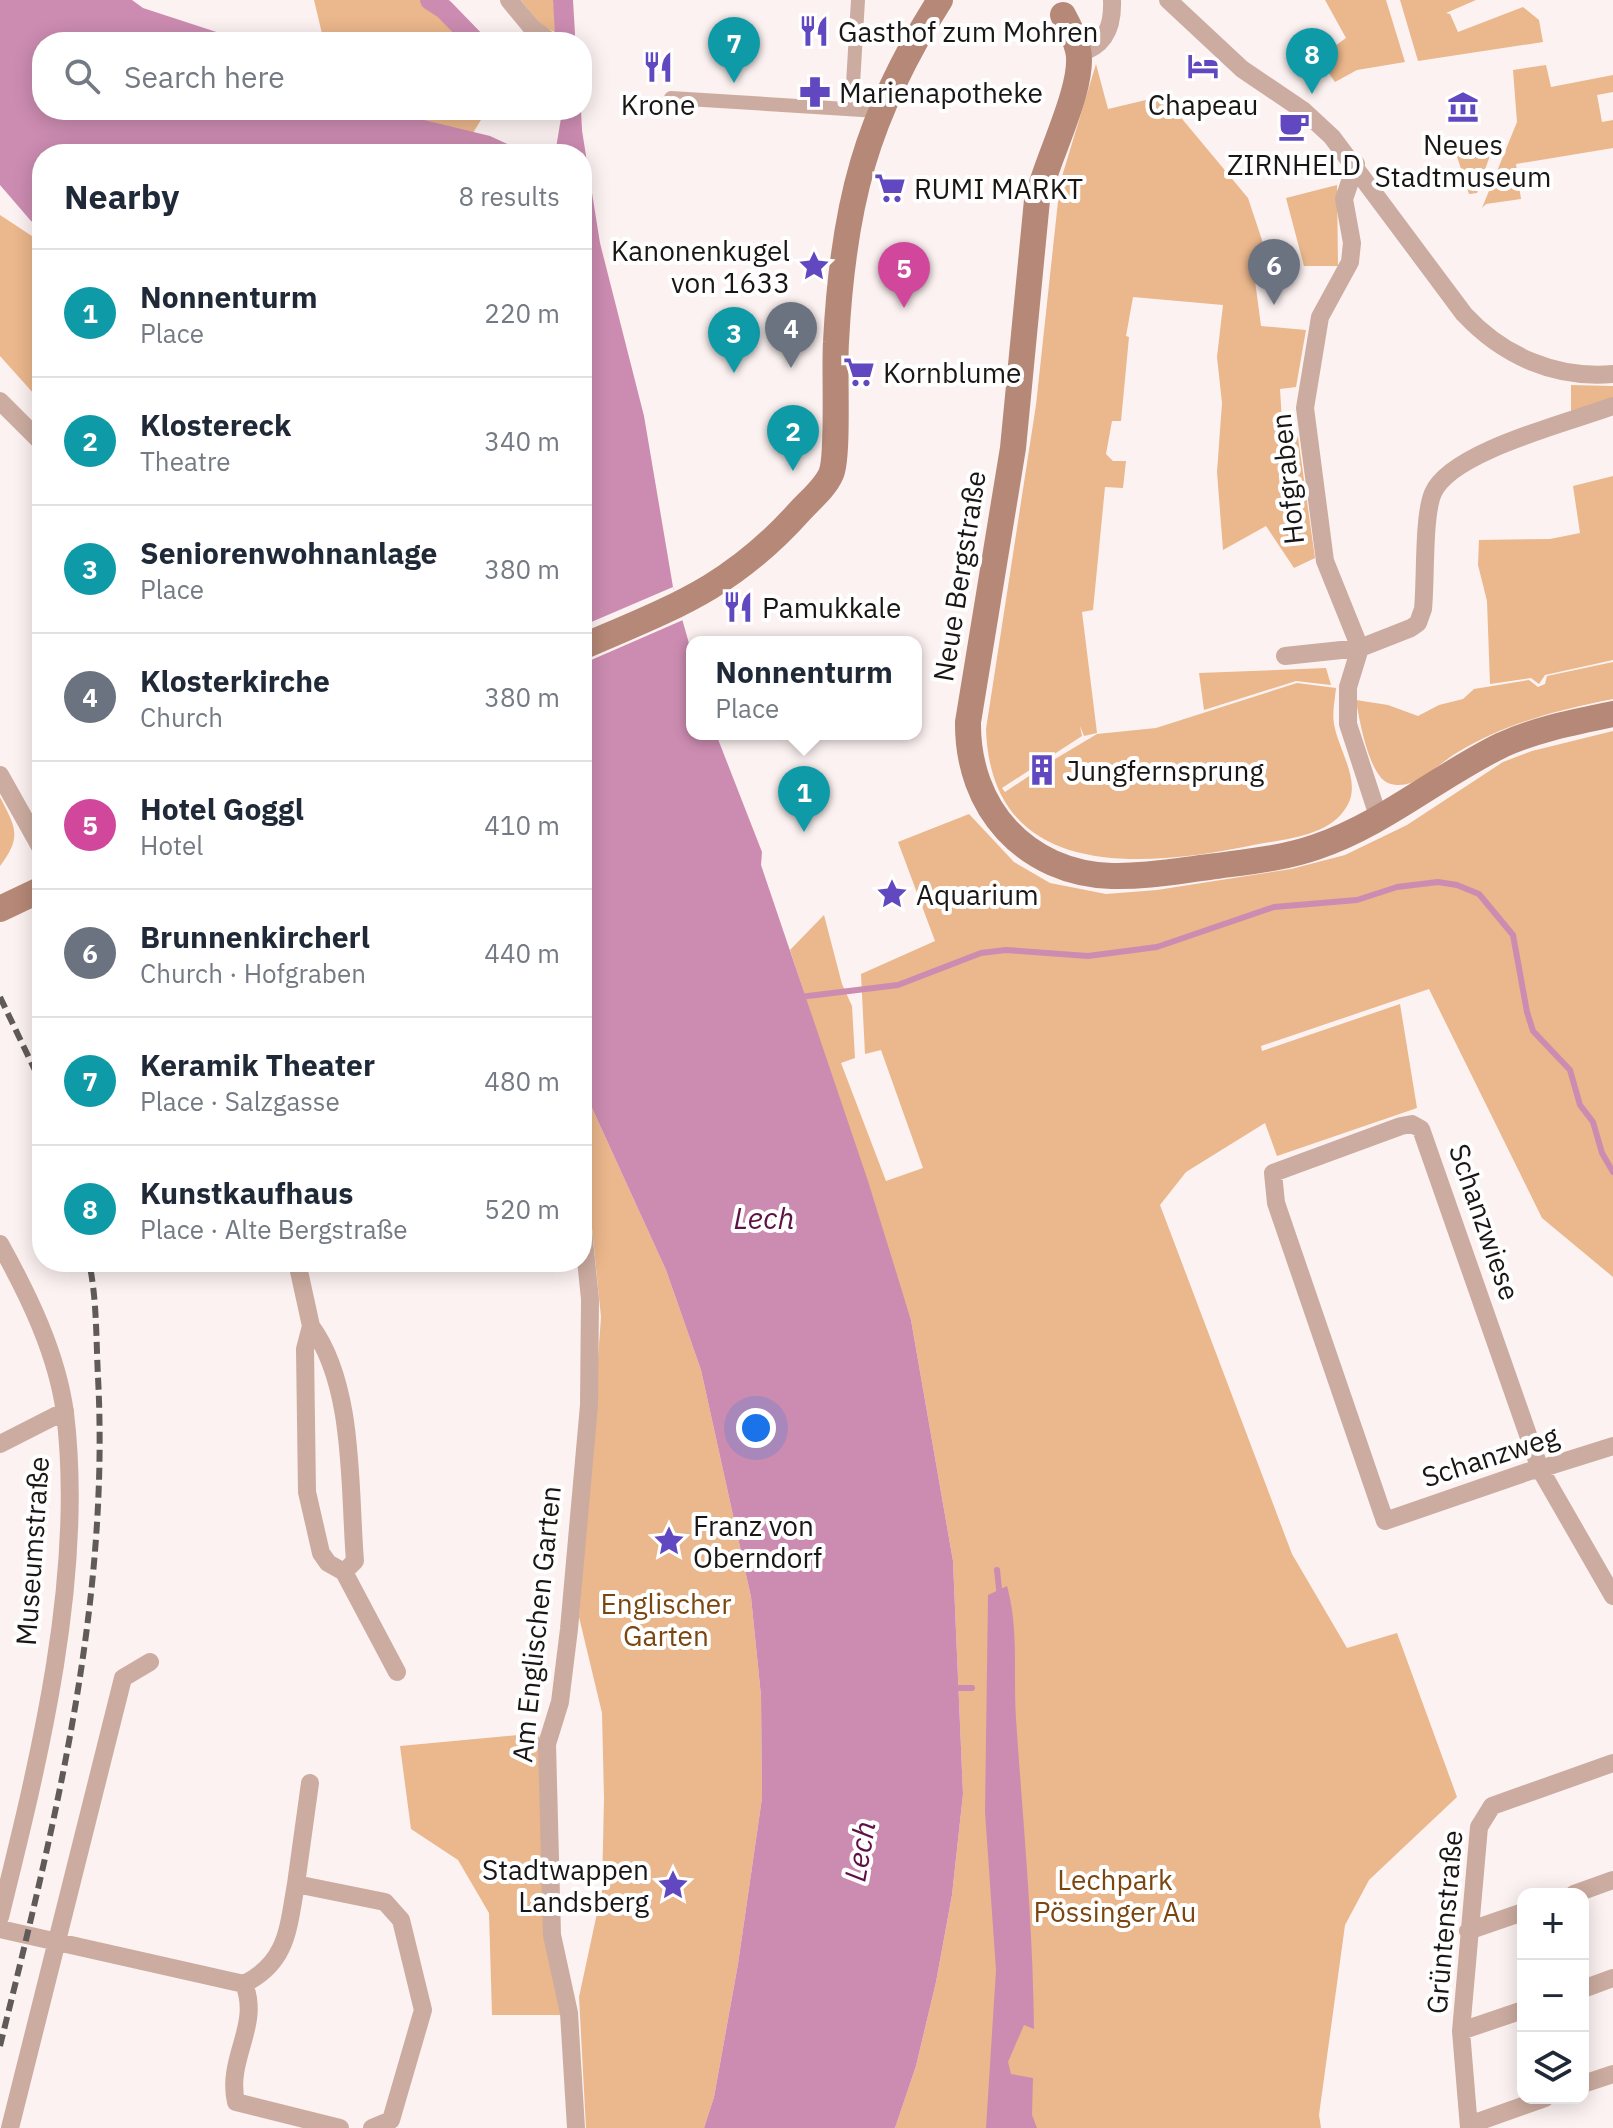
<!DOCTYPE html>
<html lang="en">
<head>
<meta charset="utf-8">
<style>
  :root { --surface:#fff; --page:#f6f6f7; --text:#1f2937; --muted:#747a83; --line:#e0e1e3; --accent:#2563eb }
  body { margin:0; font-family:"IBM Plex Sans",sans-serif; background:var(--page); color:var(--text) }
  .controls { position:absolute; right:24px; bottom:24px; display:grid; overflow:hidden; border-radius:16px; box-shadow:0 4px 20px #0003 }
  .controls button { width:72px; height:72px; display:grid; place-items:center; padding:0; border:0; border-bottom:2px solid var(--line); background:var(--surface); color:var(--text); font:40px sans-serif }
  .you { position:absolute; left:756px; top:1428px; width:28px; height:28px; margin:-20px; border:6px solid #fff; border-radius:50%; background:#1a73e8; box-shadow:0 0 0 12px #1a73e833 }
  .badge { display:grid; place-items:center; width:52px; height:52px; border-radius:50%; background:var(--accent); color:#fff; font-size:26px; font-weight:700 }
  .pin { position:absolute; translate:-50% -66px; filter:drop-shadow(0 2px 4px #0008) }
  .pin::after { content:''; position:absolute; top:42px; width:28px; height:24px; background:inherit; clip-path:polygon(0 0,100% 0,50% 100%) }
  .popup { position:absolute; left:686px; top:636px; width:236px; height:104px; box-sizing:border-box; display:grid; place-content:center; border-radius:16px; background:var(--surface); filter:drop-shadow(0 2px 6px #0005); font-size:26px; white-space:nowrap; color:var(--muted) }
  .popup b { font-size:30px; color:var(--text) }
  .popup::after { content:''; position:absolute; left:50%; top:100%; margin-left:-16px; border:16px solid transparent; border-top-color:var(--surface) }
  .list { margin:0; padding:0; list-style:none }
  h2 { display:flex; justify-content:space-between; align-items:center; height:104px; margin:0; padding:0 32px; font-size:34px }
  h2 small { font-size:26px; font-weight:400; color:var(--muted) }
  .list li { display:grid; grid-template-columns:52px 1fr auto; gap:24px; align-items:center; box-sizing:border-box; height:128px; padding:0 32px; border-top:2px solid var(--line) }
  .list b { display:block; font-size:30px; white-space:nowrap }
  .list p { margin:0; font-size:26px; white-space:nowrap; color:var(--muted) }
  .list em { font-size:26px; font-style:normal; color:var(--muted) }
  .icon { flex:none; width:44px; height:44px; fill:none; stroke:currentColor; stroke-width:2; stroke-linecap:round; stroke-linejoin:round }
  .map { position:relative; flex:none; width:1613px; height:2128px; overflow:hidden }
  .search { position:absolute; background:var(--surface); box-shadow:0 4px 20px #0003; left:32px; top:32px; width:560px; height:88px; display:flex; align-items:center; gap:20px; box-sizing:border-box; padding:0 28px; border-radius:32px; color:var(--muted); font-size:30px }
  .panel { position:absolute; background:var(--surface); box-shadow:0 4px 20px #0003; left:32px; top:144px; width:560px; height:1128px; border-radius:32px }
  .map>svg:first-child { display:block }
</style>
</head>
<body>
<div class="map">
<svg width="1613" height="2128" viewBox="0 0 1613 2128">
  <rect width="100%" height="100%" fill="#fcf2f1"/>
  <path fill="#ebb78c" d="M314 0H426L444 11 473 42H324Z
    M521 0H553L557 33 541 26Z
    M1325 0H1386L1405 62 1357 70 1335 82 1318 58 1346 38Z
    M1400 0H1476L1446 13 1450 14 1458 32 1523 7 1539 20 1543 42 1418 61Z
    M1096 64 1108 109 1163 96 1248 198 1272 270 1254 273 1261 326 1306 330 1296 387 1280 389 1283 438 1298 437 1315 558 1294 568 1266 526 1223 550 1217 472 1222 403 1217 357 1223 305 1133 297 1126 336 1129 337 1121 421H1112L1106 454 1113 461H1126L1123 488 1105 487 1093 610 1082 612 1097 733 1084 736 1080 726 1082 736 1002 788 1005 792 1032 774 1041 777 1046 772 1045 765 1097 734 1156 728 1297 683 1336 688C1335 699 1332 713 1334 724 1338 749 1362 782 1347 806 1329 838 1281 839 1249 846 1139 868 991 880 986 729L1036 405 1060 183Z
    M1546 65 1551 87 1613 75V92L1597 95 1602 122 1613 120V148L1516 164 1521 199 1486 204 1482 208 1517 122 1513 70Z
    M383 110H487L473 133Z
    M1496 138 1477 193 1469 194 1453 144Z
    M1337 185 1338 266H1304L1286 198Z
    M0 215 38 240 42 238V403L0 356Z
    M1571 385 1613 386V398L1571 414Z
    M1613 476V660L1545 675 1539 684 1531 678 1490 684 1487 601 1478 565 1479 540 1550 539 1580 533 1573 486Z
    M1613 662V699C1558 710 1506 723 1458 752 1437 764 1414 793 1388 783 1369 775 1359 719 1356 700L1388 705 1418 716 1439 705 1463 699 1474 689 1529 680 1538 687 1545 684 1547 676Z
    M1326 668 1331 685 1296 681 1204 710 1199 673Z
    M1613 731V1277L1542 1218 1429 989 1261 1046 1262 1051 1400 1004 1417 1108 1277 1156 1265 1123 1186 1172 1160 1205 1292 1554 1347 1648 1397 1633 1457 1797 1369 1880 1345 1925 1319 2115 1321 2128H895L916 2066 936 1982 952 1895 963 1794 953 1561 911 1320 790 950 824 915 842 984 852 1006 855 1058 841 1063 886 1181 923 1168 881 1050 865 1054 861 974 935 941 898 842 969 814 1014 862 1050 883 1106 894 1157 890 1291 869 1345 855 1407 825 1503 762 1532 751Z
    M0 797C16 828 22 837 0 866Z
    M582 1086 666 1270 701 1370 751 1597 761 1696 762 1798 738 1964 714 2097 704 2128H586L579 1997 602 1890 604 1798 602 1713 579 1617 601 1317 592 1228 582 1191Z
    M539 1733 561 2015H492L489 1913 458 1860 411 1829 400 1746Z"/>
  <path fill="#cc8cb1" d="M0 0H132L143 8 247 42H42V110H383L490 136 529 154H42V228L31 221 0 185Z
    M561 118H580L600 243 644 416 673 587 692 654V734H716L762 852 761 865 868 1181 911 1320 953 1561 963 1794 952 1895 936 1982 916 2066 895 2128H704L714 2097 738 1964 762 1798 761 1696 751 1597 701 1370 666 1270 582 1086V154H555Z
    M1007 1586C1019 1629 1013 1674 1016 1719 1023 1822 1033 1925 1034 2029L1024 2025 1008 2062 1011 2074 1033 2078 1032 2115 1037 2128H986L996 1970 985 1812 988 1595Z"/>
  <path fill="#fcf2f1" d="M673 587 683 620 582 664V626Z"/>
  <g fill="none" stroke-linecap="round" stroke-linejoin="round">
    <path stroke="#cc8cb1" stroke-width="6" d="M800 997 898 985 981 953 1006 950 1088 956 1157 947 1274 907 1357 900 1397 887 1438 882 1457 885 1479 894 1513 935 1527 1012 1533 1031 1570 1070 1580 1105 1593 1122 1602 1153 1613 1172
      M997 1570 1000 1598
      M951 1688H972"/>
    <path stroke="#cc8cb1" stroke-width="20" d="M430 0 444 9 476 42
      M563 0 565 34
      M571 110 573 154"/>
    <path stroke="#ccaca0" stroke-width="14" d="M858 0 853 84 861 109
      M671 98 878 111"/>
    <path stroke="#ccaca0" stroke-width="18" d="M509 0 532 28 551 42
      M1168 0 1242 69 1304 111 1332 137 1464 314C1503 356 1555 379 1613 374
      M1079 53C1106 46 1113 26 1112 0
      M0 401 42 443
      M1285 656 1360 648 1411 628 1418 623 1423 609C1426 580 1423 516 1433 493 1451 451 1571 422 1613 406
      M1348 687 1360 648 1325 561 1305 408 1320 317 1350 262 1352 243 1344 199 1356 164
      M1348 689V724L1379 819
      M0 775 42 850
      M0 1244C29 1296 57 1354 65 1413 85 1576 39 1760 0 1917
      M297 1262 311 1326 305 1349 307 1492 321 1553 328 1563 344 1572 355 1561C349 1488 355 1386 311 1326
      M0 1444 65 1411
      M1613 1446 1540 1469 1530 1471 1385 1521 1276 1203 1273 1173 1401 1126 1412 1124 1421 1129 1540 1469 1613 1596
      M344 1572 397 1672
      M296 1884 310 1783
      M1574 1894 1613 1880
      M0 1929 244 1984C261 2026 226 2058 236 2102L340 2128
      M1468 1931 1523 1912
      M244 1984C288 1962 288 1928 296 1884L385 1902 401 1920 423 2010 391 2120 372 2128
      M1583 1989 1613 1978
      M1461 2031 1523 2010
      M1583 2084 1613 2074
      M1469 2125 1545 2098
      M10 2128 123 1678 150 1662
      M576 2128 569 2013 552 1935 547 1744 560 1702 569 1629 589 1405 590 1299 582 1221
      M1469 2128 1461 2031 1479 1827 1492 1806 1613 1763"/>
    <path stroke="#b68877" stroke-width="26" d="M1063 15C1069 26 1075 38 1078 50 1086 85 1046 160 1037 200L1013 448 968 722C967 808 1025 873 1112 876 1144 877 1177 871 1209 867 1244 862 1282 859 1316 847 1384 824 1438 776 1502 745 1537 729 1575 722 1613 714
      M582 647C674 607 731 588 800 511 810 500 825 488 831 474 839 456 834 369 836 342 843 205 866 116 940 0
      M0 909 42 889"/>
    <path stroke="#605b5a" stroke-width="6" stroke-dasharray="12 6" stroke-linecap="butt" d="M0 997 42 1085
      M0 2046C54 1827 110 1605 98 1377 96 1339 97 1299 89 1262"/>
  </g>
  <defs>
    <symbol id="restaurant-bare" viewBox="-9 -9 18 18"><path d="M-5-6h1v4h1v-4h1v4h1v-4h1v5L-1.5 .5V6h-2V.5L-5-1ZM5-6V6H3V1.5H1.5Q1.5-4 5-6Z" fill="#6148c0" stroke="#fff" stroke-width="2.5" paint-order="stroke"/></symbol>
    <symbol id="hotel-bare" viewBox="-9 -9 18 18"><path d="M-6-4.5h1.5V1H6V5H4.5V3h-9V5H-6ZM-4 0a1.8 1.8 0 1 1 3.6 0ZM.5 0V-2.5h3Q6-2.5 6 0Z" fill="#6148c0" stroke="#fff" stroke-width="2.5" paint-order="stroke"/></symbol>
    <symbol id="pharmacy-bare" viewBox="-9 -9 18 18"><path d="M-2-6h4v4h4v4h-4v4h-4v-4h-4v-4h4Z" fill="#6148c0" stroke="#fff" stroke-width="2.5" paint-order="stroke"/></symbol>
    <symbol id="museum-bare" viewBox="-9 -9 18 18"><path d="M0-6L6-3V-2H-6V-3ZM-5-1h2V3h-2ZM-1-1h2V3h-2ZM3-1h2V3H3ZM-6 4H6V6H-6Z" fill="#6148c0" stroke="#fff" stroke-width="2.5" paint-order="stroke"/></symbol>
    <symbol id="cafe-bare" viewBox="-9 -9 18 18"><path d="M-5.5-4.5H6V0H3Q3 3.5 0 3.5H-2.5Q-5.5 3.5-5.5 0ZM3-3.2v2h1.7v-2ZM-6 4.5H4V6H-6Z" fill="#6148c0" stroke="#fff" stroke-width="2.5" paint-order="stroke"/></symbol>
    <symbol id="supermarket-bare" viewBox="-9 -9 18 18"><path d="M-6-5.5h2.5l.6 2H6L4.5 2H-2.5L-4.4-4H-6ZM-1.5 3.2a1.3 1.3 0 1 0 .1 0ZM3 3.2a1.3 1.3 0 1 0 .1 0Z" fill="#6148c0" stroke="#fff" stroke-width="2.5" paint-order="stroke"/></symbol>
    <symbol id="sight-bare" viewBox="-9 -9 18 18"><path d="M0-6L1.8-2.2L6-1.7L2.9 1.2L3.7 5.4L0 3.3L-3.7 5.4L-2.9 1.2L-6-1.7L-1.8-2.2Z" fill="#6148c0" stroke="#fff" stroke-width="2.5" paint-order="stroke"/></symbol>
    <symbol id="building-bare" viewBox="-9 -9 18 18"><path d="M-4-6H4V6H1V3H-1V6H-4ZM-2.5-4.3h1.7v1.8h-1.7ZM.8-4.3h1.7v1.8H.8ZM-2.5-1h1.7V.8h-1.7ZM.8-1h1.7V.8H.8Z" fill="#6148c0" stroke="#fff" stroke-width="2.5" paint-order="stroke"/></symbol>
  </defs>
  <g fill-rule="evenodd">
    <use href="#restaurant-bare" x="792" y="9" width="44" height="44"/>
    <use href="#hotel-bare" x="1181" y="44" width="44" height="44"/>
    <use href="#restaurant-bare" x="636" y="45" width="44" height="44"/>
    <use href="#pharmacy-bare" x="793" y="70" width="44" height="44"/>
    <use href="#museum-bare" x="1441" y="85" width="44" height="44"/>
    <use href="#cafe-bare" x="1272" y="104" width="44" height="44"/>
    <use href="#supermarket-bare" x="868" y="166" width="44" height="44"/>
    <use href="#sight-bare" x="792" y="244" width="44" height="44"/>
    <use href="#supermarket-bare" x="837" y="350" width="44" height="44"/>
    <use href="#restaurant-bare" x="716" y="585" width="44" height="44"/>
    <use href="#building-bare" x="1020" y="748" width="44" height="44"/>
    <use href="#sight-bare" x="870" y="872" width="44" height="44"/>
    <use href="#sight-bare" x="647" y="1519" width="44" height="44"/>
    <use href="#sight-bare" x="651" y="1863" width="44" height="44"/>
  </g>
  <g text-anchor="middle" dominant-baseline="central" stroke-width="8" stroke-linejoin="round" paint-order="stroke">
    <g font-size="28" fill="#191615" stroke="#fff" text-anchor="start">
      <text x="838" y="31">Gasthof zum Mohren</text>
      <text x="839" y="92">Marienapotheke</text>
      <text x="658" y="104" text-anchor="middle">Krone</text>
      <text x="1203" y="104" text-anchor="middle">Chapeau</text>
      <text x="1463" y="144" text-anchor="middle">Neues<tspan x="1463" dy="32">Stadtmuseum</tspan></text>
      <text x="1294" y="164" text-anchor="middle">ZIRNHELD</text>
      <text x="914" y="188">RUMI MARKT</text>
      <text x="790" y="250" text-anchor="end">Kanonenkugel<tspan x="790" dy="32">von 1633</tspan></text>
      <text x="883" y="372">Kornblume</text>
      <text x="762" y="607">Pamukkale</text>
      <text x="1066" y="770">Jungfernsprung</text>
      <text x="916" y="894">Aquarium</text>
      <text x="693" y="1525">Franz von<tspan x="693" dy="32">Oberndorf</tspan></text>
      <text x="649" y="1869" text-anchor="end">Stadtwappen<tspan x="649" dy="32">Landsberg</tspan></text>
    </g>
    <g font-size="28" fill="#191615" stroke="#fff">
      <text transform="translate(1287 479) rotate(-96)">Hofgraben</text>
      <text transform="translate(959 576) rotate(-81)">Neue Bergstraße</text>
      <text transform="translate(1485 1222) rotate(71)">Schanzwiese</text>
      <text transform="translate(1490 1456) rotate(-18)">Schanzweg</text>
      <text transform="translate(32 1551) rotate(-86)">Museumstraße</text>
      <text transform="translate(536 1624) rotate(-84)">Am Englischen Garten</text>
      <text transform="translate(1444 1922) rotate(-85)">Grüntenstraße</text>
    </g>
    <g font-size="28" fill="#7b460f" stroke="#fff">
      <text x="666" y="1603">Englischer<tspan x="666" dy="32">Garten</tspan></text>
      <text x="1115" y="1879">Lechpark<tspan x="1115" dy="32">Pössinger Au</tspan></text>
    </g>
    <g font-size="30" font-style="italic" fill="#5d1145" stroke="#fff">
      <text x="764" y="1217">Lech</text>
      <text transform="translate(859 1851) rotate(-80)">Lech</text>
    </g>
  </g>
</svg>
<div class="controls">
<button>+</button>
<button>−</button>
<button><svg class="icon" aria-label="layers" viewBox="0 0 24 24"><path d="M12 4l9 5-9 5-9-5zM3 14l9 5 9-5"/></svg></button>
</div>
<div class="you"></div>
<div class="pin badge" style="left:804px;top:832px;background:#0f9aa8">1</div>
<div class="popup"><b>Nonnenturm</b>Place</div>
<div class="pin badge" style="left:793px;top:471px;background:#0f9aa8">2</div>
<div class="pin badge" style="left:734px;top:373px;background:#0f9aa8">3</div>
<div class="pin badge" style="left:791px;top:368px;background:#6b7280">4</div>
<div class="pin badge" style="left:904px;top:308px;background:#d1479c">5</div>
<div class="pin badge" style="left:1274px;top:305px;background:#6b7280">6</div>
<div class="pin badge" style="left:734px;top:83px;background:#0f9aa8">7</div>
<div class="pin badge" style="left:1312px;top:94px;background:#0f9aa8">8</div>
<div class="search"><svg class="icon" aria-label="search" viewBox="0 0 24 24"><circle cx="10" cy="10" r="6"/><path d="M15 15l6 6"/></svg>Search here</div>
<section class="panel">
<h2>Nearby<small>8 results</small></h2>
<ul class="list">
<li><span class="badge" style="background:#0f9aa8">1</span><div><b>Nonnenturm</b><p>Place</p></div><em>220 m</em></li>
<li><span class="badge" style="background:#0f9aa8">2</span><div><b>Klostereck</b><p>Theatre</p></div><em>340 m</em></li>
<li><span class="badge" style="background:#0f9aa8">3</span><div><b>Seniorenwohnanlage</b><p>Place</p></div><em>380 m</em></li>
<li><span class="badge" style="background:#6b7280">4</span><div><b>Klosterkirche</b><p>Church</p></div><em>380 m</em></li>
<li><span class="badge" style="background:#d1479c">5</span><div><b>Hotel Goggl</b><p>Hotel</p></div><em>410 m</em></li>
<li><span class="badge" style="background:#6b7280">6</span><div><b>Brunnenkircherl</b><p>Church · Hofgraben</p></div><em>440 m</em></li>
<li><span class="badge" style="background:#0f9aa8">7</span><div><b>Keramik Theater</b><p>Place · Salzgasse</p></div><em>480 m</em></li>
<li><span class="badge" style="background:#0f9aa8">8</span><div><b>Kunstkaufhaus</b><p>Place · Alte Bergstraße</p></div><em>520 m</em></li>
</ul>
</section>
</div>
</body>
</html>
